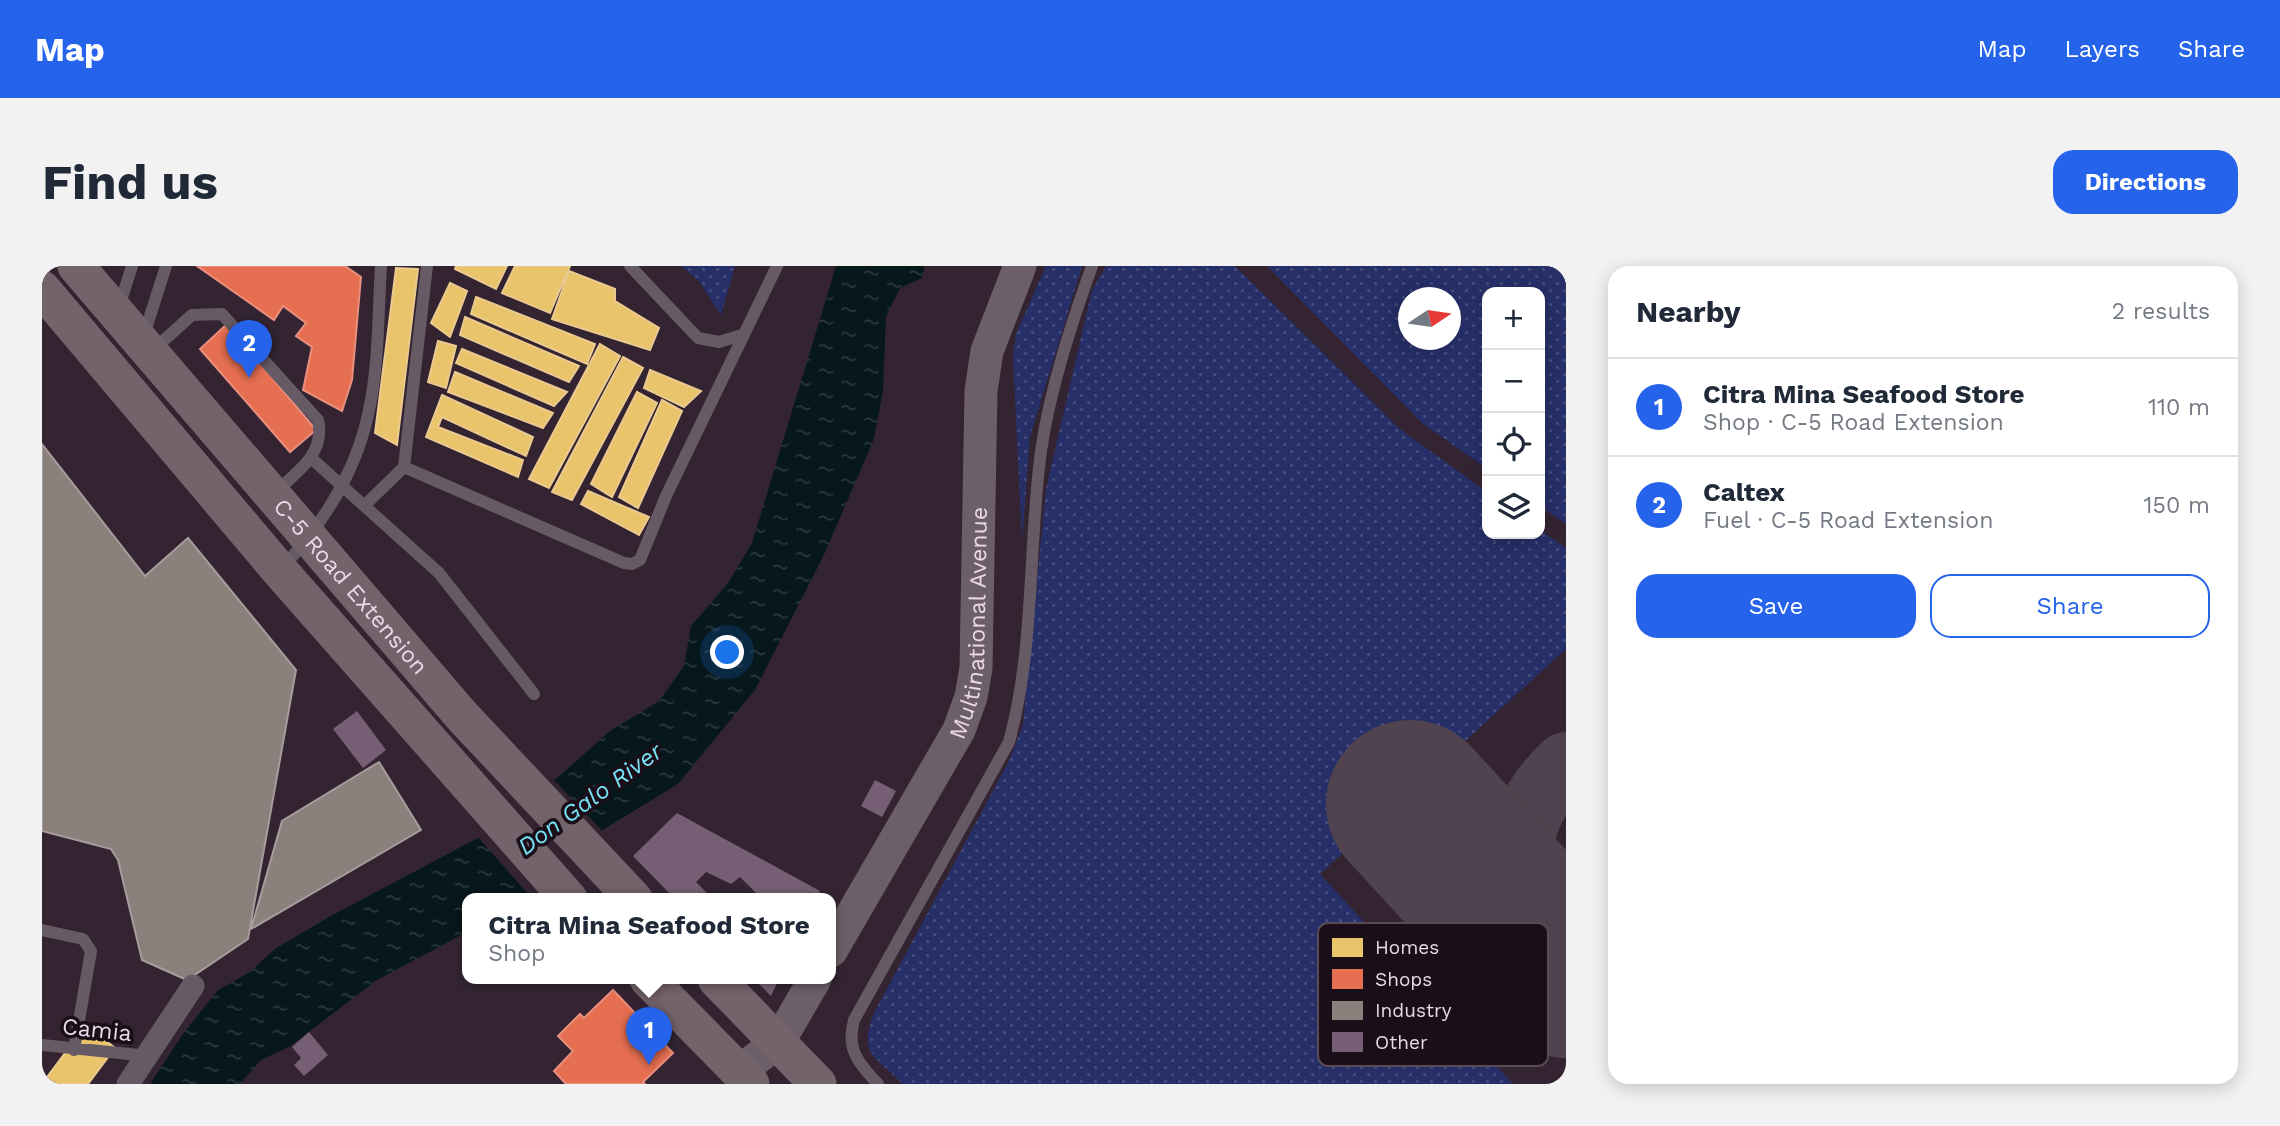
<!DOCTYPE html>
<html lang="en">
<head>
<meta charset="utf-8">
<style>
  :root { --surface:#fff; --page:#f2f2f3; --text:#1f2937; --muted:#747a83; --line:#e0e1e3; --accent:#2563eb }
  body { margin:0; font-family:"Work Sans",sans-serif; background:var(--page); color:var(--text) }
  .controls { position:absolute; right:21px; top:21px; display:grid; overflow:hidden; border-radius:14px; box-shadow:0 4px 18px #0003 }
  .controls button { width:63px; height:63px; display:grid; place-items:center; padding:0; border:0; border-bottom:2px solid var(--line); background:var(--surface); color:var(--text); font:35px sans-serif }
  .compass { position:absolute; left:1356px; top:21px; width:63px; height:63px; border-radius:50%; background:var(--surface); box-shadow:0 4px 18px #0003; rotate:77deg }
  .you { position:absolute; left:686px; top:387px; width:24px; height:24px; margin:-18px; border:5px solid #fff; border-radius:50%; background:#1a73e8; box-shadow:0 0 0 10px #1a73e833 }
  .badge { display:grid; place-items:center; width:46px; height:46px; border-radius:50%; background:var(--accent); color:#fff; font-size:23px; font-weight:700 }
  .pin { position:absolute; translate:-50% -58px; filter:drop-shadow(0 2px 4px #0008) }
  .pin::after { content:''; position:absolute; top:37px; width:24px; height:21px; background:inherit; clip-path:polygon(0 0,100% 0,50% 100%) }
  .popup { position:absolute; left:420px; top:627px; width:374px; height:91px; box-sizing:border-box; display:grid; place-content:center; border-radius:14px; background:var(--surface); filter:drop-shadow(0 2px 5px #0005); font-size:23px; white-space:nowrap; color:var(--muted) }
  .popup b { font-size:26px; color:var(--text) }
  .popup::after { content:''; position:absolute; left:50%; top:100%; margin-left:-14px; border:14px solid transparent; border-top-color:var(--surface) }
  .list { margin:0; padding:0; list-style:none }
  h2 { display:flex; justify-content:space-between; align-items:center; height:91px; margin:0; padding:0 28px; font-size:30px }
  h2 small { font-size:23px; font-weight:400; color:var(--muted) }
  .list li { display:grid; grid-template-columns:46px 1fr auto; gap:21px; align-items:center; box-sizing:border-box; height:98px; padding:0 28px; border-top:2px solid var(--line) }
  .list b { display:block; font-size:26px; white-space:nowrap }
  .list p { margin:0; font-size:23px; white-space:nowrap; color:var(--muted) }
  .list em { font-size:23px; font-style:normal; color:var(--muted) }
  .actions { display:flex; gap:14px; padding:21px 28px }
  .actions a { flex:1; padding:16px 0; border:2px solid var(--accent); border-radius:21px; text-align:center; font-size:24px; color:var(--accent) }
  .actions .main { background:var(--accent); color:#fff }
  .icon { flex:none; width:38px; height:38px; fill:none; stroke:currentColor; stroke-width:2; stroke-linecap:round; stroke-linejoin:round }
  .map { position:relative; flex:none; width:1524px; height:818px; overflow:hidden; border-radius:21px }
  header { display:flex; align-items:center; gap:42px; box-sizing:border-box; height:98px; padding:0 35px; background:var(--accent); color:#fff }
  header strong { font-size:33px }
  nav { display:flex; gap:38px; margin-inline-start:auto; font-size:24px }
  .intro { display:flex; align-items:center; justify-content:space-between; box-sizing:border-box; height:168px; padding:0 42px }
  h1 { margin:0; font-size:49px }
  .button { padding:18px 32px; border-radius:21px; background:var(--accent); color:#fff; font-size:24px; font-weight:700 }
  main { display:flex; gap:42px; padding:0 42px }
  aside { flex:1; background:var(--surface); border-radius:21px; box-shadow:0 4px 18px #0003 }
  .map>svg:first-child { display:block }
</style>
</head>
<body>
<header>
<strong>Map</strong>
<nav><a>Map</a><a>Layers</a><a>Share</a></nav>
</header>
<div class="intro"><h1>Find us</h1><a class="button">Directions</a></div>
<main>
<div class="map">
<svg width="1524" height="818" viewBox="0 0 1524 818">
  <defs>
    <pattern id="grass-dots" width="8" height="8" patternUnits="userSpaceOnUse" patternTransform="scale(1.75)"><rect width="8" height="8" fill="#262f68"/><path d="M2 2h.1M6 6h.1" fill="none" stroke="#464d7e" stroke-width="1.8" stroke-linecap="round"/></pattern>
    <pattern id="water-ripples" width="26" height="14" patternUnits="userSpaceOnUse" patternTransform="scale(1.75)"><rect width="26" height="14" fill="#07181c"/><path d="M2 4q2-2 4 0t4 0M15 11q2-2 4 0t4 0" fill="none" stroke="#2b393d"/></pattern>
  </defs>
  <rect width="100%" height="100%" fill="#342432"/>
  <path fill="url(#grass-dots)" fill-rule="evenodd" d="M639 0H693L679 49 657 15Z
    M1004 0H1040L988 171 980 275 971 93 974 68Z
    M1064 0H1193L1358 163 1445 226V268H1498V264L1524 282V383L1278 608 1471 818H861C832 788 816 790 832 747L967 495 981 459 1004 223 1050 24Z
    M1225 0H1524V258L1498 240V26H1445V203L1380 157ZM1366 32H1408V74H1366Z"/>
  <path fill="url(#water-ripples)" d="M794 0H883L880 12 858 22 844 51 841 125 832 173 781 291 713 424 636 518 559 565 476 633H425V666L335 714 247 781 219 794 198 818H108L140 769 176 724 208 706 233 683 285 652 464 557 568 465 617 435 642 400 649 360 686 317 710 277Z"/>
  <path fill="#342432" d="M510 512 562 567 487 629 434 569 462 554Z"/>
  <path fill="#e9c46a" stroke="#eaca90" stroke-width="2" d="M414 0H465L454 23 413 3Z
    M473 0H528L508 47 460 27Z
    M354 2 376 3 355 179 333 167Z
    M527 5 573 23V35L617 62 608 84 510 53Z
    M408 17 425 25 408 71 389 57Z
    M434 31 553 78 545 98 429 48Z
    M423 51 537 100 527 116 418 69Z
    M396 75 414 80 404 122 386 116Z
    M558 78 578 90 507 222 487 213Z
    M420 83 525 126 512 140 414 97Z
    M581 91 601 102 530 234 510 226Z
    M608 104 659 125 642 141 602 122Z
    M413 106 511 147 501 162 406 126Z
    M595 126 615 137 570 231 549 218Z
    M400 129 491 171 484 190 400 151 396 161 481 194 476 211 384 171Z
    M620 134 640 145 596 242 577 231Z
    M546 225 607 251 597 269 539 238Z
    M44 759 73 782 46 818H0Z"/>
  <path fill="#e76f51" stroke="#e88f7e" stroke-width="2" d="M155 0H303L319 11 310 114 300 145 261 124 270 81 254 70 264 57 241 40 232 54Z
    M185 58 274 164 248 186 158 83Z
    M571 724 631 787 601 816 603 818H524L512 805 531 785 516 770 538 748 542 752Z"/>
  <path fill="#8a817c" stroke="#a79b9c" stroke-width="2" d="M0 178 103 310 146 272 254 404 206 673 145 714 100 694 76 594 69 583 0 565Z
    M337 496 379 564 209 663 240 555Z"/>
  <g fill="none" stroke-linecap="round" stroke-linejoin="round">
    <path stroke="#50424e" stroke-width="66" d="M1524 499C1452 567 1475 634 1524 707"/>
    <path stroke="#50424e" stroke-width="168" d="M1368 538 1524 708"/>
  </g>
  <path fill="#765f74" d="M315 445 344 484 321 502 291 463Z
    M833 514 854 525 840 551 819 540Z
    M635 547 778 625 774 633H720L698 611 689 618 664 606 654 616 671 633H633L591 590Z
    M712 713H737L729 730Z
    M267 766 286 789 262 810 252 799 259 792 250 781Z"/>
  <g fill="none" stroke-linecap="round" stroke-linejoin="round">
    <path stroke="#665a65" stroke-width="12" d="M588 0 656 72 677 76 700 69
      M77 41 90 0
      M102 69 124 0
      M111 84 150 49 180 48 276 154C284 188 254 207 232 227
      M269 192 397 307 492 428
      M362 201 582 297 590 298 598 294 624 230 735 0
      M323 239 362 201 385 0
      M240 302C281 258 315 204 327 144 337 98 336 47 339 0
      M0 664 41 673 49 685 32 784
      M0 779 106 790
      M836 818C816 797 804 783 812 754L967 476C993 381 986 282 999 185 1008 123 1029 59 1050 0"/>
    <path stroke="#665a65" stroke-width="23" d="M86 818 151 720"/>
    <g stroke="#6d5f68" stroke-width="33">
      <path id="s1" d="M789 685 917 464 929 431 934 402 939 125 945 85 978 0"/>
      <path d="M697 806 737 775 773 713"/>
    </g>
    <g stroke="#73636a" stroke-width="37">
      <path id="s2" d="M34 0 420 450 592 633"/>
      <path d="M0 23 238 305 527 633"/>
      <path d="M606 713 709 818"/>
      <path d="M674 713 776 818"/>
    </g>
  </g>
  <g text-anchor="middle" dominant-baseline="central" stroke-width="7" stroke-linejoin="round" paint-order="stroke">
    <g font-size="23" fill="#ebd9e8" stroke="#1a0e18">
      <text stroke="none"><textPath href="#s2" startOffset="422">C-5 Road Extension</textPath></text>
      <text stroke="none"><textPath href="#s1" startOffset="364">Multinational Avenue</textPath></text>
      <text transform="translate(55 764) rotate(6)">Camia</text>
    </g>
    <g font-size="24" font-style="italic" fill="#77e2f5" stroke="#1a0e18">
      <text transform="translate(548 533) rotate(-36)">Don Galo River</text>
    </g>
  </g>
  <rect x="1276" y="657" width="230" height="143" rx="10" fill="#1a0e18" stroke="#594b56" stroke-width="2"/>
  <rect x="1290" y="672" width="31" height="19" fill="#e9c46a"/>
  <rect x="1290" y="703" width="31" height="20" fill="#e76f51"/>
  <rect x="1290" y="735" width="31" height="19" fill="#8a817c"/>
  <rect x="1290" y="766" width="31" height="20" fill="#765f74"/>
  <g font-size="19" fill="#ebd9e8">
    <text x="1333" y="688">Homes</text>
    <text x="1333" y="720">Shops</text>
    <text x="1333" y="751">Industry</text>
    <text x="1333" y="783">Other</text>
  </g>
</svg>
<div class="controls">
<button>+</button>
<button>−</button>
<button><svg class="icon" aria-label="locate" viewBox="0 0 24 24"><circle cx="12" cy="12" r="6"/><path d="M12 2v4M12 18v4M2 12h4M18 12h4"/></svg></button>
<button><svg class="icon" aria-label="layers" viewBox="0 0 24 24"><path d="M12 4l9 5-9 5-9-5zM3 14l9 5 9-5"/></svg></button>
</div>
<svg class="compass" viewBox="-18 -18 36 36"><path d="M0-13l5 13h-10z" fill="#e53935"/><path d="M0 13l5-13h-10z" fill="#747a83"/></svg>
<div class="you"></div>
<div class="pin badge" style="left:607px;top:799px">1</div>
<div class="popup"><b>Citra Mina Seafood Store</b>Shop</div>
<div class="pin badge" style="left:207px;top:112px">2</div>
</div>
<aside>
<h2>Nearby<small>2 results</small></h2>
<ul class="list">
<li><span class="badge">1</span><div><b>Citra Mina Seafood Store</b><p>Shop · C-5 Road Extension</p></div><em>110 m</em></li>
<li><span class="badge">2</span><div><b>Caltex</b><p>Fuel · C-5 Road Extension</p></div><em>150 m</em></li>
</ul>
<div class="actions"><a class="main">Save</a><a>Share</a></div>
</aside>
</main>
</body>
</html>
